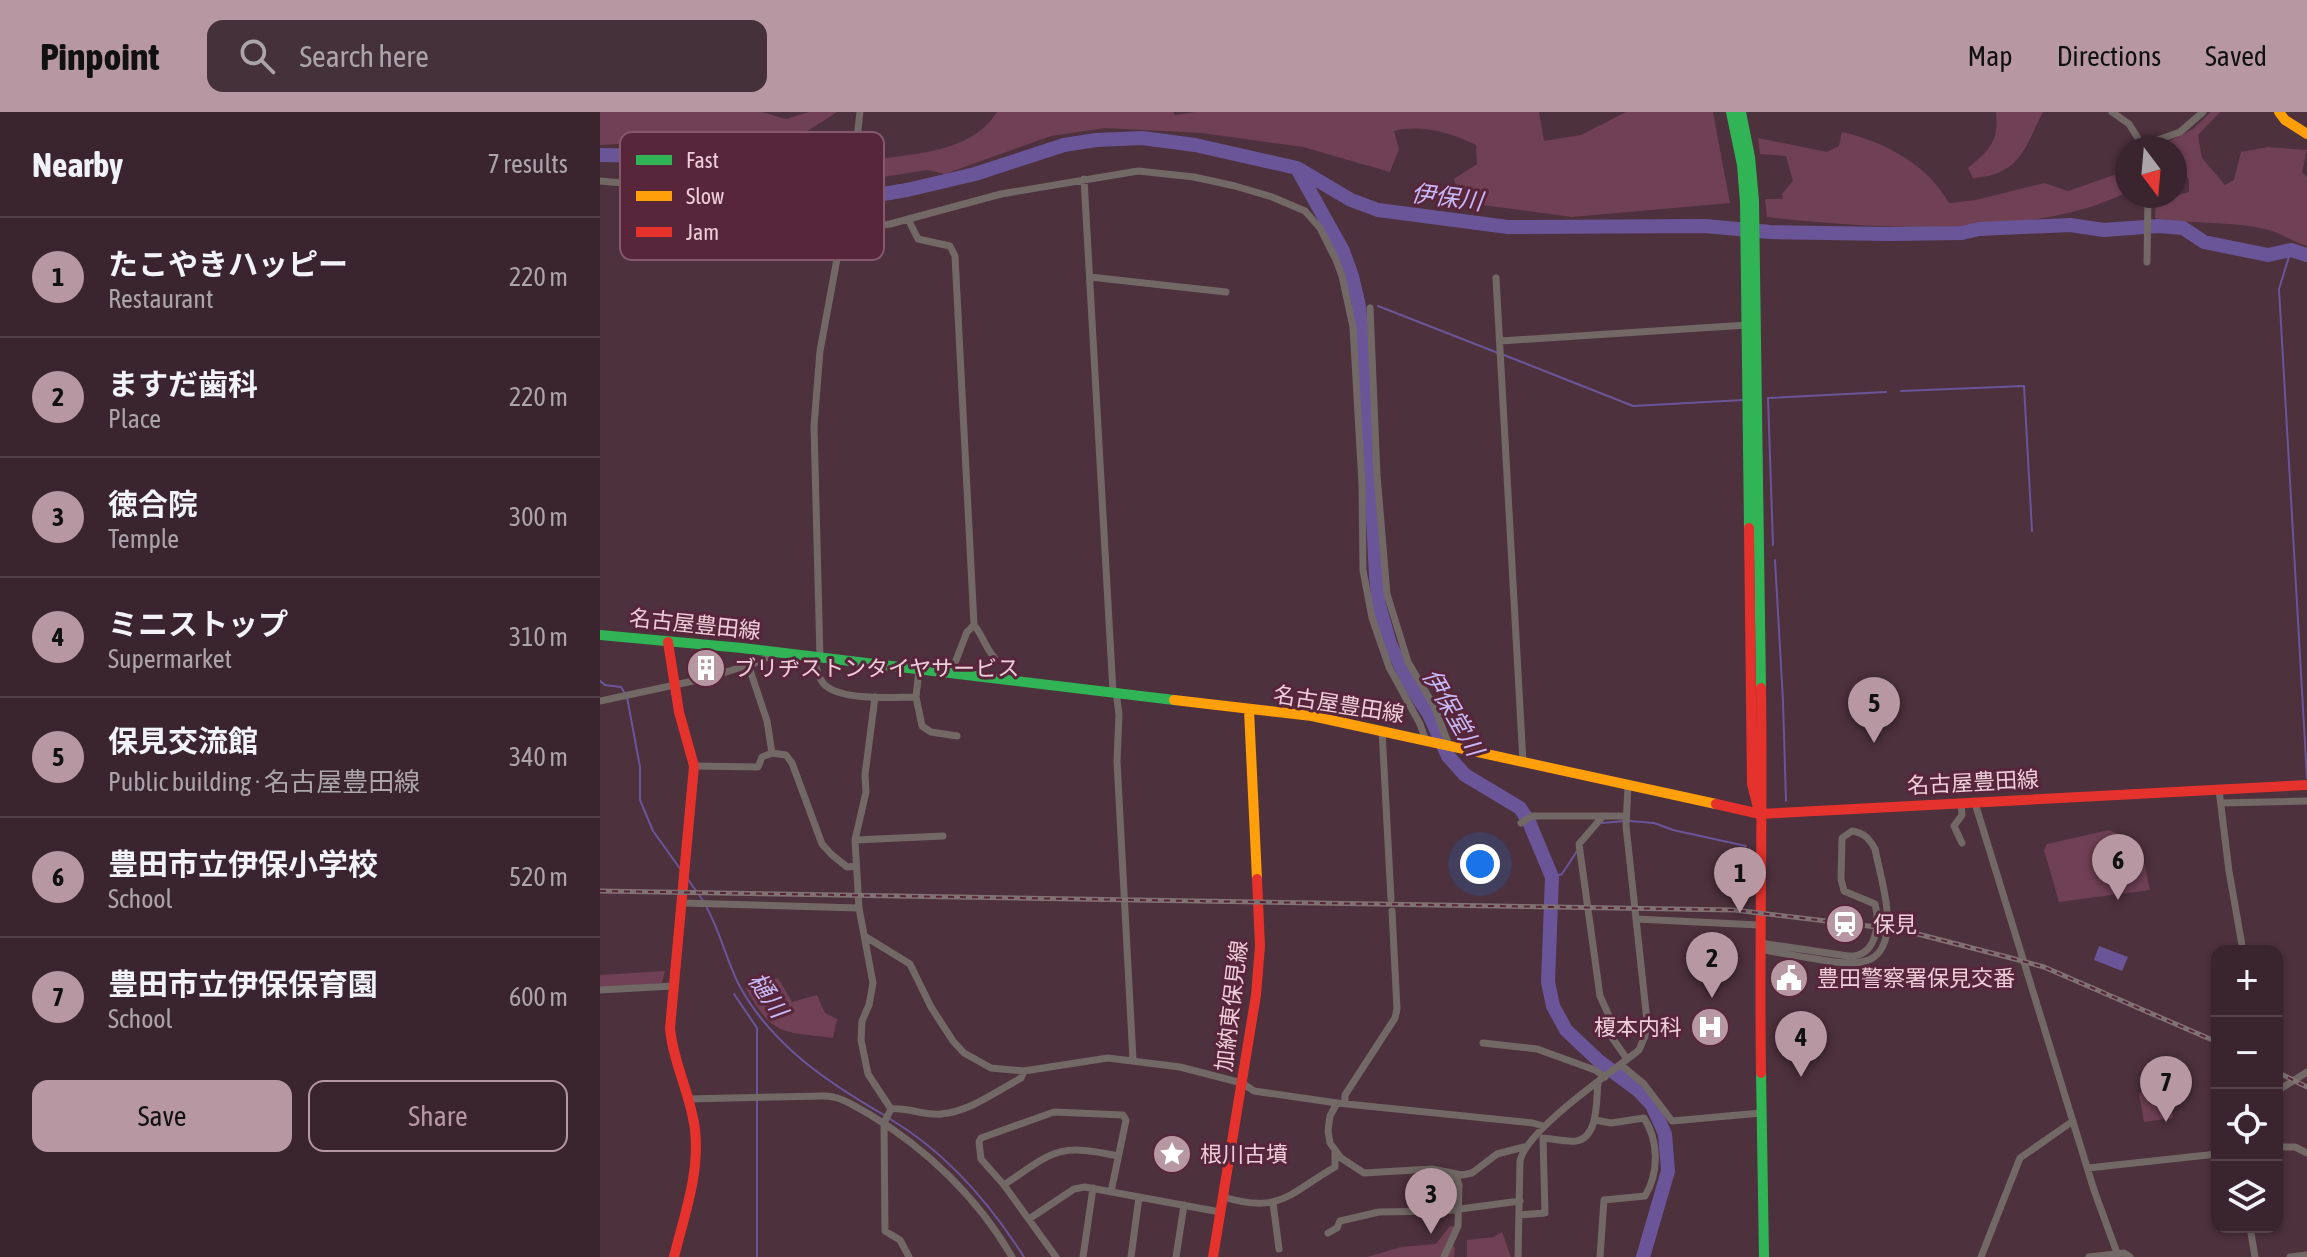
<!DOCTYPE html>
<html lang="en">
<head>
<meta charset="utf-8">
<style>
  :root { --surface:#3a252e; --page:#45313a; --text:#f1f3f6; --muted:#aba5aa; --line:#54424a; --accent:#b697a2 }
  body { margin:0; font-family:"Asap Condensed","Noto Sans JP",sans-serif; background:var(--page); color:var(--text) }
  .controls { position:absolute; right:24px; bottom:24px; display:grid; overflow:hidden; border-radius:16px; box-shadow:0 2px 6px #0004 }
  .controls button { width:72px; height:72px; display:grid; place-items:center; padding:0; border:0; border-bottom:2px solid var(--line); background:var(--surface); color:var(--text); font:40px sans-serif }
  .compass { position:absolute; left:1515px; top:24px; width:72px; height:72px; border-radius:50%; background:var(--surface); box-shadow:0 2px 6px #0004; rotate:164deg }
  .you { position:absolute; left:880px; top:752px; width:28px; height:28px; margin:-20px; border:6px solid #fff; border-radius:50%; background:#1a73e8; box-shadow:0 0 0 12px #1a73e833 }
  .badge { display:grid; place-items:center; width:52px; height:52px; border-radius:50%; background:var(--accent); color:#111; font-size:26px; font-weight:700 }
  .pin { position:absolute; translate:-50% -66px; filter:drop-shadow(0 2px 4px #0008) }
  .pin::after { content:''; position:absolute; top:42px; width:28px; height:24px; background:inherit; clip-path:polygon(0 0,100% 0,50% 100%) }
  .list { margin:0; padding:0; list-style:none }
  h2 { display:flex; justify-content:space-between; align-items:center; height:104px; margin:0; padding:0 32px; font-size:34px }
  h2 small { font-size:26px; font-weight:400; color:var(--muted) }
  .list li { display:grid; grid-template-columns:52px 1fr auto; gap:24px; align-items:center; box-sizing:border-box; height:120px; padding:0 32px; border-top:2px solid var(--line) }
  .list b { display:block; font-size:30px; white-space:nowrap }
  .list p { margin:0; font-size:26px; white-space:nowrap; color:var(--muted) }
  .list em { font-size:26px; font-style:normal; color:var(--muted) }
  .actions { display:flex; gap:16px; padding:24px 32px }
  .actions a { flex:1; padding:18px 0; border:2px solid var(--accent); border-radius:16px; text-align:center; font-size:28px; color:var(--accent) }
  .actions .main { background:var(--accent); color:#111 }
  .icon { flex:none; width:44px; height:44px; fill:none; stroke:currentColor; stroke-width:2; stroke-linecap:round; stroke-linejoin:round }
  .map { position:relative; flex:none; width:1707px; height:1145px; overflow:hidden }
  header { display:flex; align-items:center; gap:48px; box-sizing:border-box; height:112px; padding:0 40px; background:var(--accent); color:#111 }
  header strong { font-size:38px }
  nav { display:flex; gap:44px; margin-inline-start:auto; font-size:28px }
  .search { width:560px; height:72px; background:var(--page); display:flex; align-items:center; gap:20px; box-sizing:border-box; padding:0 28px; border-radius:16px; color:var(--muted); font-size:30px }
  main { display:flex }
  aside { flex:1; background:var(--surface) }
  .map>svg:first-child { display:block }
</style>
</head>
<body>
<header>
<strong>Pinpoint</strong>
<div class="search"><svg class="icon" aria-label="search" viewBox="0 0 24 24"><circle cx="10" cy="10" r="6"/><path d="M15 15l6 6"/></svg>Search here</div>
<nav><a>Map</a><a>Directions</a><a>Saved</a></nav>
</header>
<main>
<aside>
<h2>Nearby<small>7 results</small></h2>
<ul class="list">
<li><span class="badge">1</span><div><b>たこやきハッピー</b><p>Restaurant</p></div><em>220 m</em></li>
<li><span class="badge">2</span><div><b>ますだ歯科</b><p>Place</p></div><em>220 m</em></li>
<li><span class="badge">3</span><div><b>徳合院</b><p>Temple</p></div><em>300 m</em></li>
<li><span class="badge">4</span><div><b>ミニストップ</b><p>Supermarket</p></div><em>310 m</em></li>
<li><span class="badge">5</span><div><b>保見交流館</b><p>Public building · 名古屋豊田線</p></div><em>340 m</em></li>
<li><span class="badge">6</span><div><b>豊田市立伊保小学校</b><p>School</p></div><em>520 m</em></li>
<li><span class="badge">7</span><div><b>豊田市立伊保保育園</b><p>School</p></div><em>600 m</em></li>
</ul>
<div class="actions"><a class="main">Save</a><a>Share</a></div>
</aside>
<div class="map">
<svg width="1707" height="1145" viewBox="0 0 1707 1145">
  <rect width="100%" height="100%" fill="#4d313d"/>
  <path fill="#704154" d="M0 0H162L186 7 209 0H237L206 20 166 30 124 21 122 34 145 45 220 57 225 63 222 73 204 71 58 30 0 33Z
    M397 0H573L575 3 595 0H939L944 29 981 23 1026 0H1113L1130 91 972 105 860 90 854 67 877 52 876 33C851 21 821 12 794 19L799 37 790 60 703 35 602 21 505 16 451 24 345 62 327 58 264 68V57L273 48C316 41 371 41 397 0Z
    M1396 0H1443C1424 37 1420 63 1373 66L1368 56C1389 38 1399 30 1396 0Z
    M1611 0H1620L1598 23 1602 46 1625 73 1634 68 1641 40 1668 35 1707 38 1702 60 1707 65V134C1695 131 1684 123 1672 119 1634 108 1593 113 1555 106L1556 84H1575L1589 80V67L1575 55V36H1556L1593 17Z
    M1242 20C1285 30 1327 52 1349 91L1376 88 1444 71 1468 79 1517 62 1527 50V80C1437 127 1267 117 1167 105L1165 87H1183L1182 82 1193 69 1186 44 1160 42 1158 26 1227 40 1239 34Z
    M1509 718 1540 732 1550 778 1459 790 1444 738 1447 732Z
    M65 859 62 871 0 876V863Z
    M178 866 192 890 217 883 225 901 237 907 233 926C181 919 174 925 146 877Z
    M1569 975 1573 1006 1544 1010 1539 982 1544 978Z
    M850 1114 854 1115 849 1128 855 1136 854 1145H767L801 1135 836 1132Z
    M902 1120 911 1145H867V1128L894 1125Z"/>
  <path fill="#6b5599" d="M1499 834 1528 845 1522 859 1494 848Z"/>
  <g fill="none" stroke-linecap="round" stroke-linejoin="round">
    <path stroke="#6b5599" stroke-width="2" d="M1691 138 1679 177 1707 666
      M778 194 898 241
      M904 243 1033 294 1143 288
      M1301 279 1424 274 1432 419
      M1173 433 1168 286 1286 280
      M1175 448 1183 589 1186 689
      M0 569 5 573 21 575 24 580
      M27 585 40 655V688L53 719 81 758
      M1030 709 1054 711 1073 718 1146 734
      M1002 711 1024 709
      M952 765 962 762 977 739
      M87 766 104 790
      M107 796C120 820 126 846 138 871 170 932 227 970 284 1003
      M134 882 157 916V1145
      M290 1007C346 1040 389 1090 424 1145"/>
    <path stroke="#6b5599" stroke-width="14" d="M0 43 55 44 104 51 247 88 307 78 375 62 464 33 496 28 542 26 595 33 697 56 751 88 778 98 908 115 1105 114 1170 120 1289 122 1362 121 1379 117 1470 113 1504 118 1558 114 1583 116 1604 130 1668 143 1691 138 1707 143
      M699 60 743 139 752 164 759 194 768 311 776 464 779 493 790 532 811 575 829 602 848 644 865 663 920 696 929 710 952 765 948 870 953 894 966 918 1000 950 1038 978 1052 993 1065 1022 1068 1059 1043 1145"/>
    <path stroke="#726866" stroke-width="7" d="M1512 0 1529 12 1544 36
      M1544 33 1580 20 1603 0
      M484 67 513 580
      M0 69 77 76 193 113 242 119 290 112 401 82 538 59 594 65 635 74 672 85 705 99 720 116 736 148 742 164 753 215 762 372 763 458 772 506 789 555 820 612 825 626
      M308 107 318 127 350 134 355 144 374 513 367 520 351 561
      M1547 150 1548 84
      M490 165 626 180
      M896 166 923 650
      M770 196 777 363 787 482 808 550 834 594 849 633
      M900 229 1147 213
      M374 513C383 524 385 535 394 545
      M214 545C216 555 218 567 226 574 245 589 293 585 316 585L319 558
      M220 545 214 314 220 239 253 60 260 0
      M148 552 167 609 172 641 186 643 192 651 222 732 231 742 247 755 256 754
      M516 580 519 602 517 649 533 948
      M275 585 265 663 266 680 255 728 259 796 273 871 269 893 262 909 261 928 268 962 291 997
      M316 585 322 614 331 620 357 624
      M0 589 107 566 161 549 174 540
      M782 618 791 787
      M94 654 158 655 162 645 172 641
      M1619 678 1629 759 1643 839
      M1361 691 1362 703 1354 714 1362 731
      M1375 691 1494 1078 1517 1141
      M1621 691 1707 689
      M1003 704 979 732 1000 884 1010 906 1013 927 1027 947
      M921 711 932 704H1026
      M255 728 343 724
      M82 791 259 796
      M1036 807 1159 813
      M266 825 310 852 331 895 353 929 364 941 391 956 424 959 508 946 580 955 642 971 654 979 737 991 933 1011 943 1014
      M1160 831 1248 844C1275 846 1281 814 1275 792L1244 779 1241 767 1242 726 1252 719C1264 721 1269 726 1275 737 1279 757 1285 777 1287 798 1292 856 1261 855 1216 847 1197 844 1179 841 1161 837
      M0 878 73 874
      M883 931 937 937 995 958 1005 965
      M1021 953 1044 972 1072 1009 1161 1001
      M1677 979 1707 960
      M87 987 224 984C241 984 254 994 269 1002 327 1037 378 1086 412 1145
      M745 990V983L795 906 797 897 792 799
      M737 991 730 1004 728 1018 730 1031 741 1046 764 1061 832 1057 862 1063 872 1061 897 1042 924 1035
      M291 997 284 1011 285 1119 300 1128 309 1145
      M291 997C308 995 324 1004 341 1002 369 1000 397 979 421 966L424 959
      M995 1008 1011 1011 1044 1006C1059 1029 1059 1061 1045 1084L1004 1088 1000 1145
      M1677 1035H1695L1707 1041
      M1488 1056 1617 1042
      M404 1073C454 1039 457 1031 518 1044
      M623 1085C681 1102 688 1082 735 1055V1040
      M673 1091 679 1137
      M919 1103 945 1101 943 1026C953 1027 966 1030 976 1029 999 1026 996 987 998 971
      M429 1107 474 1077 485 1075 620 1100
      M1650 1115 1655 1145
      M728 1121 737 1116 740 1109 779 1100 845 1099 920 1089
      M456 1145 404 1073 381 1047 379 1030 381 1026 454 1000 523 1003 526 1008 511 1080
      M483 1145 493 1076
      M531 1145 539 1085
      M576 1145 584 1093
      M844 1145 858 1114 859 1073 857 1067 846 1061
      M918 1145 920 1049C927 1017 1011 961 1039 938L1045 924 1047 909 1026 714 1028 674
      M1381 1145 1420 1046 1473 1009
      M1489 1145 1524 1141 1530 1145
      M1690 1145 1707 1143"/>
    <path stroke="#30b455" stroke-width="10" d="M1131 0 1142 53 1145 90 1149 416
      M1141 0 1150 45 1154 89 1161 576
      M0 523 142 536 574 588
      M1161 961 1164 1145"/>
    <path stroke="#ff9f0a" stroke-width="10" d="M1679 0 1685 8 1707 22
      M574 588 712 604 1116 692
      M649 598 657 767"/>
    <path stroke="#e5322d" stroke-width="10" d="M1149 416 1152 672 1158 696
      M68 530 79 600 94 654 70 916C73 951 91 983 95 1018 100 1061 84 1104 74 1145
      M1116 692 1160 702 1707 673
      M1161 961C1159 832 1163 704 1161 576
      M613 1145 656 883 660 834 657 767"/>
    <defs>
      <path id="rail" d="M0 779 1134 798 1302 818 1411 846 1444 855 1617 930
        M1677 960 1707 975"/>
    </defs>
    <use href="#rail" stroke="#807273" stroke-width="5"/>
    <use href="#rail" stroke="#58263b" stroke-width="2" stroke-dasharray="6" stroke-linecap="butt"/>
  </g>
  <defs>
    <symbol id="building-disc" viewBox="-11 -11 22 22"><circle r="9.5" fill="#b697a2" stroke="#58263b"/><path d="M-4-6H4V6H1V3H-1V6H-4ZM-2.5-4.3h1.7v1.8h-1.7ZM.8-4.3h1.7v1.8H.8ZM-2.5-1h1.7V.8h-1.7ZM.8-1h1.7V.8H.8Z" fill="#fff"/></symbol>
    <symbol id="station-disc" viewBox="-11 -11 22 22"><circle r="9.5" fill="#b697a2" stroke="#58263b"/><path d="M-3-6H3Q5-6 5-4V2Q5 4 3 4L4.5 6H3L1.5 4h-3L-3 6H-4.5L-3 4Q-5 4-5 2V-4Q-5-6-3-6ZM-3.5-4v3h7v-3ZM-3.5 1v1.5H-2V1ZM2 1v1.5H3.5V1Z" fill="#fff"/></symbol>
    <symbol id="civic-disc" viewBox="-11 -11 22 22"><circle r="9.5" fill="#b697a2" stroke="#58263b"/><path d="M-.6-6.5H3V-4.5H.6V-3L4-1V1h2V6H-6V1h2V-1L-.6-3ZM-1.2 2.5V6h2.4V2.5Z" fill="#fff"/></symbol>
    <symbol id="hospital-disc" viewBox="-11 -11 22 22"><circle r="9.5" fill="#b697a2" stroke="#58263b"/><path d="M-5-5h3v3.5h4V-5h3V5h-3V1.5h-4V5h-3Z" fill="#fff"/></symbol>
    <symbol id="sight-disc" viewBox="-11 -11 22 22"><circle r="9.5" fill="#b697a2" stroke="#58263b"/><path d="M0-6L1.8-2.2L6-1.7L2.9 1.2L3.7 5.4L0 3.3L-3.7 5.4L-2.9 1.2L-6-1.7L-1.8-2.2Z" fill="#fff"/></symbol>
  </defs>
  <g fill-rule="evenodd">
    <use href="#building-disc" x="84" y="534" width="44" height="44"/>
    <use href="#station-disc" x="1223" y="790" width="44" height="44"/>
    <use href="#civic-disc" x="1167" y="844" width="44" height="44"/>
    <use href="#hospital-disc" x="1088" y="893" width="44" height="44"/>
    <use href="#sight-disc" x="550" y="1020" width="44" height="44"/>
  </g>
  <g text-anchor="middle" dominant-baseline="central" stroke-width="6" stroke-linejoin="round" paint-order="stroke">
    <g font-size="22" fill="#eeced8" stroke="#58263b">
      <text transform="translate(95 512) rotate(6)">名古屋豊田線</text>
      <text transform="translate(739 592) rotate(9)">名古屋豊田線</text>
      <text transform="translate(1373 670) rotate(-3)">名古屋豊田線</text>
      <text transform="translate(631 894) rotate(-83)">加納東保見線</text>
    </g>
    <g font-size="22" fill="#eeced8" stroke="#58263b" text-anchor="start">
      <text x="134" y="556">ブリヂストンタイヤサービス</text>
      <text x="1273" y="812">保見</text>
      <text x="1217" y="866">豊田警察署保見交番</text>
      <text x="1082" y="915" text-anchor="end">榎本内科</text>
      <text x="600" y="1042">根川古墳</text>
    </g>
    <g font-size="24" font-style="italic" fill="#c8b9f6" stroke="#58263b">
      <text transform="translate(847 85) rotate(7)">伊保川</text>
      <text transform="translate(853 600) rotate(60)">伊保堂川</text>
      <text transform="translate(168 883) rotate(56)">樋川</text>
    </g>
  </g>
  <rect x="20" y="20" width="264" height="128" rx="12" fill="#58263b" stroke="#85586a" stroke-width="2"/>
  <rect x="36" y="43" width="36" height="10" fill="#30b455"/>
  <rect x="36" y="79" width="36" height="10" fill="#ff9f0a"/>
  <rect x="36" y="115" width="36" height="10" fill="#e5322d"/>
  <g font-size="22" fill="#eeced8">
    <text x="86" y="56">Fast</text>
    <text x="86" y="92">Slow</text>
    <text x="86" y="128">Jam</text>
  </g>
</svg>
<div class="controls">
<button>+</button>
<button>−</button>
<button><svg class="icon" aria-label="locate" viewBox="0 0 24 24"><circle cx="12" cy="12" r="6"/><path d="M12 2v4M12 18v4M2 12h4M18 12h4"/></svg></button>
<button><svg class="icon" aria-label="layers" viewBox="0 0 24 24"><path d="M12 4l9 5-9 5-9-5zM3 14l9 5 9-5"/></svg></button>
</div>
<svg class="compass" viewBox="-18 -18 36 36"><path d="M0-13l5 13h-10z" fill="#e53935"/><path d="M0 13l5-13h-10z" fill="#aba5aa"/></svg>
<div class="you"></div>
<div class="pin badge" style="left:1140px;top:801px">1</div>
<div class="pin badge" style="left:1112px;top:886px">2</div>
<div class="pin badge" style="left:831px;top:1122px">3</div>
<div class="pin badge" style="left:1201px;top:965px">4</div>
<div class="pin badge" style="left:1274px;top:631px">5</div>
<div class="pin badge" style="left:1518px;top:788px">6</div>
<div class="pin badge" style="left:1566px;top:1010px">7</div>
</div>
</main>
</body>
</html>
